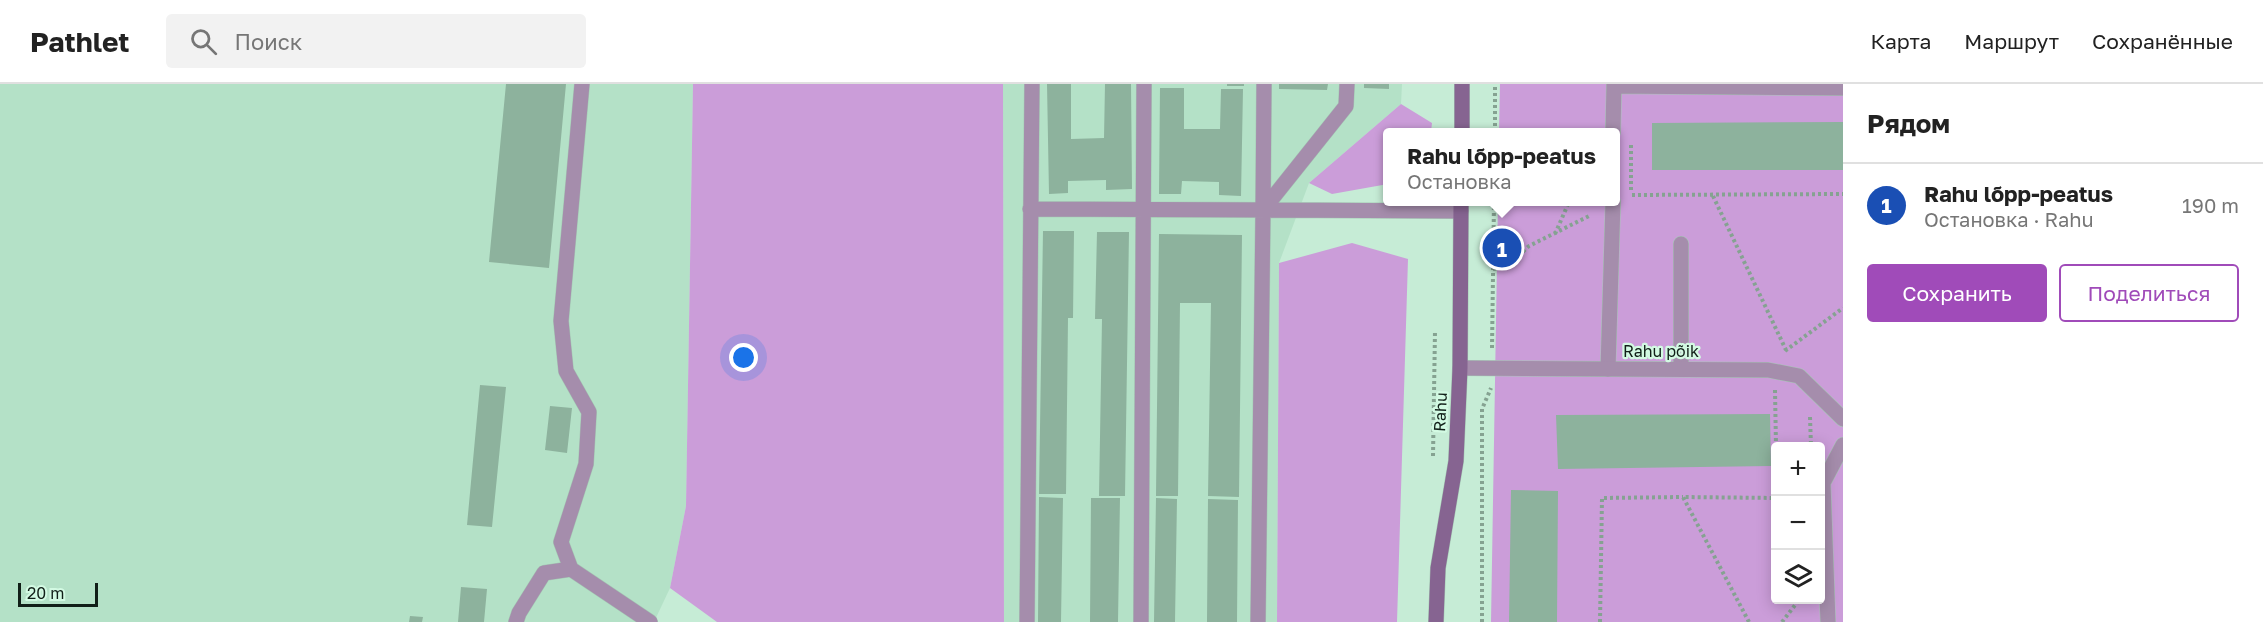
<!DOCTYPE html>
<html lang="ru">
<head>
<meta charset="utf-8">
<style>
  :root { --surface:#fff; --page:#f2f2f2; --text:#222; --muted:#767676; --line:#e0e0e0; --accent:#a04bb9 }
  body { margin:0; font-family:"Golos Text",sans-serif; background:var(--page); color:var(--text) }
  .controls { position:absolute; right:18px; bottom:18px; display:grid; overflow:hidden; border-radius:6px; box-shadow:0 3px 15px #0003 }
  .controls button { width:54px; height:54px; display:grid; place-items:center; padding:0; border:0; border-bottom:2px solid var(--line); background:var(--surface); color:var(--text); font:30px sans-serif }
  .scale { position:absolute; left:18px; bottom:15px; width:80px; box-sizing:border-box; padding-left:6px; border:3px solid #111f18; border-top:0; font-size:16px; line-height:21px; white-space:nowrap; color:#111f18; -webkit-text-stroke:4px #d3fae3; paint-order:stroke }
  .you { position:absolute; left:744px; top:274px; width:21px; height:21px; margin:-15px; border:4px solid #fff; border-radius:50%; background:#1a73e8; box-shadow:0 0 0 9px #1a73e833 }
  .badge { display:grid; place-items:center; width:39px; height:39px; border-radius:50%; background:var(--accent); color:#fff; font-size:20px; font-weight:700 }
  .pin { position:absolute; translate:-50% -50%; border:3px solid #fff; box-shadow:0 2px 6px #0006 }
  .popup { position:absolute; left:1383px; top:44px; width:237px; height:78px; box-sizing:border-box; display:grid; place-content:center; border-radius:6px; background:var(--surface); filter:drop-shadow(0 2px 4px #0005); font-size:20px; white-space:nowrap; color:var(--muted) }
  .popup b { font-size:22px; color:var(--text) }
  .popup::after { content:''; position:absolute; left:50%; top:100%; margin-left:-12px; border:12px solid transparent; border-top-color:var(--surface) }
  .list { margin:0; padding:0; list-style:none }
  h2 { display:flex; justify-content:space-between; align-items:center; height:78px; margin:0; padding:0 24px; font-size:26px }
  h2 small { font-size:20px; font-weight:400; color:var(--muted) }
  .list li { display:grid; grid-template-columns:39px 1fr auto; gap:18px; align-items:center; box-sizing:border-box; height:84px; padding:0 24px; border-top:2px solid var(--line) }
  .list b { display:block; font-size:22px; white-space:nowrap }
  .list p { margin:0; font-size:20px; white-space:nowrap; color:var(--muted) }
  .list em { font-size:20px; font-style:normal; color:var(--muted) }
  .actions { display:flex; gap:12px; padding:18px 24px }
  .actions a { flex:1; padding:14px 0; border:2px solid var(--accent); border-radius:6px; text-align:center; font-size:21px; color:var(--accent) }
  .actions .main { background:var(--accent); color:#fff }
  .icon { flex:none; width:33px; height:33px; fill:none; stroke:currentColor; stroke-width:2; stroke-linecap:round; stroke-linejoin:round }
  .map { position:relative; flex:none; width:1843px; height:538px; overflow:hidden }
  header { display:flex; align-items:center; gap:36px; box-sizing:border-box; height:84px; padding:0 30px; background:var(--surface); border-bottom:2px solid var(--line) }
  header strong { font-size:28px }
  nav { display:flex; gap:33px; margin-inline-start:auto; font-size:21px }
  .search { width:420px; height:54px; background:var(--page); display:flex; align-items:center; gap:15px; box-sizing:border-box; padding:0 21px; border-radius:6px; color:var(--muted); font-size:22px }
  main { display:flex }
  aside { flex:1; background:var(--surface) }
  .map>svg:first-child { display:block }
</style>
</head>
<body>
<header>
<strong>Pathlet</strong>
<div class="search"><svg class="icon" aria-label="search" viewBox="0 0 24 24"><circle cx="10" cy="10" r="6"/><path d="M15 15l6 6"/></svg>Поиск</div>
<nav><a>Карта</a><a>Маршрут</a><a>Сохранённые</a></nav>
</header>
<main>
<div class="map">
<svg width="1843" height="538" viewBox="0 0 1843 538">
  <rect width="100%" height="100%" fill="#c6ecd6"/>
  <path fill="#b4e1c7" d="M0 0H693L686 422 670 504 654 538H0Z
    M1003 0H1402L1401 20 1309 99 1279 179 1277 538H1004Z"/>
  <path fill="#cb9dd9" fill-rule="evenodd" d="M693 0H1003L1004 538H717L670 504 686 422Z
    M1500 0H1843V538H1491L1498 118H1616V48H1499ZM1776 362H1820V516H1776Z
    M1401 20 1432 39 1431 48H1388V100L1332 110 1309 99Z
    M1352 159 1408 175 1397 538H1277L1279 179Z"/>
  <path fill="#8db29d" d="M506 0H566L549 184 489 178Z
    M1047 0H1071V55L1104 54 1105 0H1131L1132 105 1106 106V96L1068 97V109L1049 110Z
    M1227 0H1244V2H1227Z
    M1279 0H1328L1327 6 1279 5Z
    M1364 0H1389V5L1364 4Z
    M1160 4H1184V45H1220L1221 5H1243L1241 112 1219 111V98L1182 97 1181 110H1159Z
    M1843 38V86H1652V39Z
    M1043 147H1074L1073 234H1068L1066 410H1039Z
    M1097 148H1129L1125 412H1099L1102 235H1095Z
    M1159 150 1242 151 1239 413 1208 412 1211 219H1180L1178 412H1156Z
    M480 301 506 303 492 443 467 441Z
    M550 322 572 324 567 369 545 366Z
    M1770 330 1771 382 1558 385 1556 331Z
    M1511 406 1558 407 1557 538H1509Z
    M1039 413 1063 414 1061 538H1038Z
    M1091 414H1120L1118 538H1090Z
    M1156 414 1177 415 1175 538H1154Z
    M1208 415 1238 416 1237 538H1207Z
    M461 503 487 505 484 538H458Z
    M410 532 423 533 422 538H409Z"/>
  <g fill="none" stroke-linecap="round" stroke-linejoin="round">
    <defs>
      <path id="lane" d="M582 0 561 237 566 287 589 328 586 380 561 458 571 485 650 538
        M1614 2 1843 4
        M1613 48 1614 0
        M1030 125 1461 127
        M1263 126 1264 0
        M1608 285 1613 118
        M1681 285V160
        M516 538 519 529 544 489 571 485
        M1027 538 1032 0
        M1141 538 1144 0
        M1258 538 1263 126 1346 22 1347 0
        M1828 538 1823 399 1843 361"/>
      <path id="street" d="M1460 284 1768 286 1799 292 1843 335"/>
      <path id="secondary" d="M1462 48V0
        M1436 538 1438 484 1456 377 1460 284 1461 118"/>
    </defs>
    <use href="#lane" stroke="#a5c7b4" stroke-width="16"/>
    <use href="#street" stroke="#a5c7b4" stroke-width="16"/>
    <use href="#secondary" stroke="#a5c7b4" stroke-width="16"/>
    <path stroke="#85a291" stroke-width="4" stroke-dasharray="3 3" stroke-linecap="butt" d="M1495 48V0
      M1631 61V107
      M1632 111 1843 110
      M1713 112 1786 266
      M1555 150 1569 118
      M1493 185 1506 183 1529 162 1591 131
      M1492 264 1494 118
      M1785 267 1843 224
      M1775 306 1776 362
      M1810 333 1811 362
      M1433 372 1435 247
      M1482 538V325L1491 304
      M1600 538 1602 414 1683 413
      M1749 538 1683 413 1776 414
      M1782 538 1799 516"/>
    <use href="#lane" stroke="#a58dac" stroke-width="15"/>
    <use href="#street" stroke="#a58dac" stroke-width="15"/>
    <use href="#secondary" stroke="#866491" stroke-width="15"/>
  </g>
  <g text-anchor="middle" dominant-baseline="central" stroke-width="4.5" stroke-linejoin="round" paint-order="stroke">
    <g font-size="16" fill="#111f18" stroke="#d3fae3">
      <text x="1661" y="267">Rahu põik</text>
      <text transform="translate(1440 328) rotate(-87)">Rahu</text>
    </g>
  </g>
</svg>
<div class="controls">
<button>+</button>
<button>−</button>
<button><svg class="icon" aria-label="layers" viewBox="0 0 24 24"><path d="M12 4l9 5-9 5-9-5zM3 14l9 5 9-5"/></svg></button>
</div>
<div class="scale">20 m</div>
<div class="you"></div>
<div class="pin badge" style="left:1502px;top:164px;background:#1a4fb4">1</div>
<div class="popup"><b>Rahu lõpp-peatus</b>Остановка</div>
</div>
<aside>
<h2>Рядом<small></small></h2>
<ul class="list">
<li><span class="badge" style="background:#1a4fb4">1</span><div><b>Rahu lõpp-peatus</b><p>Остановка · Rahu</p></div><em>190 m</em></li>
</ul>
<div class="actions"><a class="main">Сохранить</a><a>Поделиться</a></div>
</aside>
</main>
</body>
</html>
